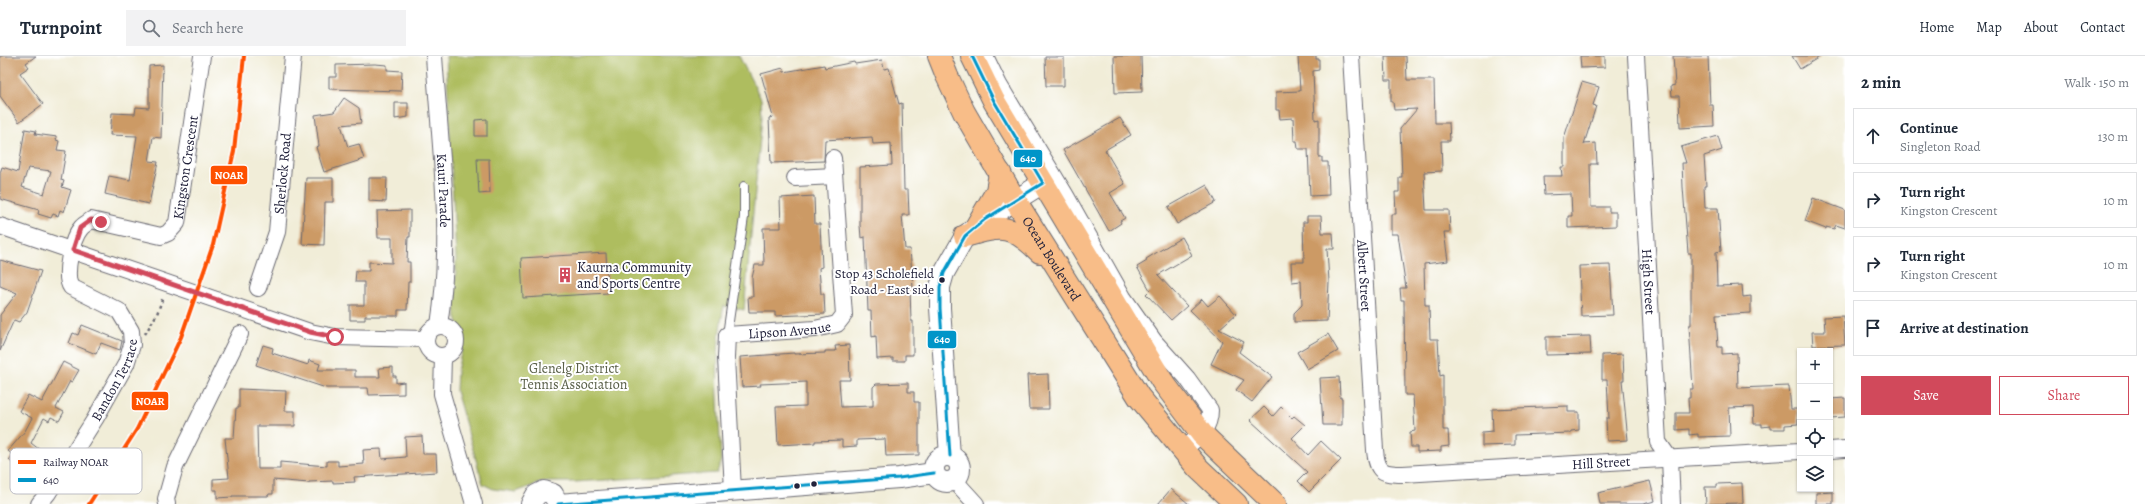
<!DOCTYPE html>
<html lang="en">
<head>
<meta charset="utf-8">
<style>
  :root { --surface:#fff; --page:#f2f2f3; --text:#1f2937; --muted:#747a83; --line:#e0e1e3; --accent:#d1495b }
  body { margin:0; font-family:Alegreya,serif; background:var(--page); color:var(--text) }
  .controls { position:absolute; right:12px; bottom:12px; display:grid; overflow:hidden; border-radius:0px; box-shadow:0 1px 3px #0004 }
  .controls button { width:36px; height:36px; display:grid; place-items:center; padding:0; border:0; border-bottom:1px solid var(--line); background:var(--surface); color:var(--text); font:20px sans-serif }
  .stop { position:absolute; width:12px; height:12px; margin:-9px; border:3px solid #d1495b; border-radius:50%; background:#fff }
  .stop.end { background:#d1495b; border-color:#fff; box-shadow:0 1px 4px #0008 }
  .list { margin:0; padding:0; list-style:none }
  h2 { display:flex; justify-content:space-between; align-items:center; height:52px; margin:0; padding:0 16px; font-size:17px }
  h2 small { font-size:13px; font-weight:400; color:var(--muted) }
  .list li { display:grid; grid-template-columns:26px 1fr auto; gap:12px; align-items:center; box-sizing:border-box; height:56px; margin:0 8px 8px; padding:0 8px; border:1px solid var(--line); border-radius:0px }
  .list b { display:block; font-size:15px; white-space:nowrap }
  .list p { margin:0; font-size:13px; white-space:nowrap; color:var(--muted) }
  .list em { font-size:13px; font-style:normal; color:var(--muted) }
  .actions { display:flex; gap:8px; padding:12px 16px }
  .actions a { flex:1; padding:9px 0; border:1px solid var(--accent); border-radius:0px; text-align:center; font-size:14px; color:var(--accent) }
  .actions .main { background:var(--accent); color:#fff }
  .icon { flex:none; width:22px; height:22px; fill:none; stroke:currentColor; stroke-width:2; stroke-linecap:round; stroke-linejoin:round }
  .map { position:relative; flex:none; width:1845px; height:448px; overflow:hidden }
  header { display:flex; align-items:center; gap:24px; box-sizing:border-box; height:56px; padding:0 20px; background:var(--surface); border-bottom:1px solid var(--line) }
  header strong { font-size:19px }
  nav { display:flex; gap:22px; margin-inline-start:auto; font-size:14px }
  .search { width:280px; height:36px; background:var(--page); display:flex; align-items:center; gap:10px; box-sizing:border-box; padding:0 14px; border-radius:0px; color:var(--muted); font-size:15px }
  main { display:flex }
  aside { flex:1; background:var(--surface) }
  .map>svg:first-child { display:block }
</style>
</head>
<body>
<header>
<strong>Turnpoint</strong>
<div class="search"><svg class="icon" aria-label="search" viewBox="0 0 24 24"><circle cx="10" cy="10" r="6"/><path d="M15 15l6 6"/></svg>Search here</div>
<nav><a>Home</a><a>Map</a><a>About</a><a>Contact</a></nav>
</header>
<main>
<div class="map">
<svg width="1845" height="448" viewBox="0 0 1845 448">
  <rect width="100%" height="100%" fill="#fff"/>
  <filter id="ink" filterUnits="userSpaceOnUse"><feTurbulence type="fractalNoise" baseFrequency=".025" numOctaves="2"/><feDisplacementMap in="SourceGraphic" scale="8" xChannelSelector="R" yChannelSelector="G"/><feConvolveMatrix kernelMatrix="1 2 1 2 8 2 1 2 1" color-interpolation-filters="sRGB"/></filter>
  <filter id="wash" filterUnits="userSpaceOnUse"><feTurbulence type="fractalNoise" baseFrequency=".012" numOctaves="4" result="noise"/><feDisplacementMap in="SourceGraphic" scale="16" xChannelSelector="R" yChannelSelector="G"/><feGaussianBlur stdDeviation="0.9" result="paint"/><feColorMatrix in="noise" values="0 0 0 0 0 0 0 0 0 0 0 0 0 0 0 0 0 1.4 0 .05"/><feComposite in="paint" operator="in"/></filter>
  <g filter="url(#wash)">
    <rect width="100%" height="100%" fill="#f1edd8"/>
    <path fill="#aebd5f" stroke="#68704d" d="M446 0H739L761 43 762 61 744 254 724 250C713 301 719 353 721 404L717 417 575 426H542L516 436 493 433 483 428 456 335 457 315 464 284 456 261 455 252 456 203Z"/>
    <g id="blocks">
      <path fill="#cc9a65" fill-rule="evenodd" d="M0 0H36L26 7 29 11 20 17 43 48 19 66 0 40Z
        M1114 0H1141L1142 36 1115 37Z
        M1298 0H1316V3H1319V14L1313 15 1315 64 1319 63V101H1322V106H1328L1329 139 1310 140 1308 93H1298L1297 85H1294L1293 62 1280 63 1279 54H1276V36L1300 35Z
        M1385 0H1406L1407 24H1434L1435 67H1449L1450 85H1441L1442 115 1424 116 1426 154H1449L1450 176H1444L1448 205 1424 208 1425 249H1429L1430 283H1438L1440 320 1443 319V374H1448L1449 390 1441 391V395L1417 396V391H1411L1410 376 1415 375 1413 339H1405L1404 244H1401L1400 232H1406L1398 178H1391V158H1396L1395 136H1399V121H1402L1400 73 1417 53 1394 54 1393 46H1391V24H1386Z
        M1580 0H1605V11L1581 12Z
        M1673 0H1708L1710 49H1713L1714 70 1680 72 1679 40H1672L1671 30 1675 29Z
        M1792 0H1821L1800 13Z
        M1045 1H1064V30H1046Z
        M882 4 884 13 889 12 899 48 902 47 904 134H908L909 159H902L905 193H910L913 232H910L911 265H913V299H905V305H893V302L877 303 876 280 872 281 871 255H868L865 181 861 182 860 169V111L892 109 891 87 873 88 872 81 825 84 824 105 771 107 769 62 773 61 761 18 783 12 784 16 824 9 825 12 854 6 855 8Z
        M375 8 387 9V14L402 15 401 35 329 33V21H336V9Z
        M163 9 161 82 153 81 149 105 158 106 149 148 105 138 109 120 130 124 137 80 110 79 112 57 135 58 136 51 149 52V10Z
        M1582 26 1599 31 1593 49 1596 50 1584 88 1596 87 1597 108H1590L1591 151H1609V156H1616V170L1568 172V160H1572L1571 138 1544 139 1543 120H1562L1561 111H1564V82Z
        M344 42 359 52 361 67 341 69 348 91 359 88 364 103 324 116 316 91 319 90 315 59 334 56Z
        M395 47H408V61L395 63Z
        M1120 62 1131 79 1105 94 1125 128 1110 137 1125 162 1120 165 1121 167 1109 175 1063 94Z
        M487 63V80H475V64Z
        M25 73 36 75 35 78 57 81 56 84 59 85 57 94 66 95 61 124 64 125 62 131 71 134 64 156 60 154 58 160 53 158 51 162 38 158 39 154 0 143V117L2 111 18 116ZM28 112 51 115 44 138 22 131Z
        M1718 80 1722 94 1704 100 1706 130H1704L1705 152H1718L1721 195 1716 196 1717 230 1742 229 1743 241 1751 240V257L1716 259 1718 291H1722V298L1737 297 1738 332 1789 330 1791 353H1798V368L1785 369V373H1770V370L1762 371V368H1754L1753 351 1729 352 1730 380 1698 381V378L1689 379V373L1676 374V357H1689L1688 342H1690V333H1693L1689 269H1691V197H1688L1683 131 1682 107H1686L1681 91Z
        M477 103H489L490 137 479 138Z
        M306 122H333V146H325L324 189 302 188Z
        M369 122H387L386 146 369 145Z
        M1207 129 1216 146 1177 168 1168 151Z
        M814 140 815 168H820L822 211 819 212 821 238H824L825 258 775 260V256H749L748 241H753L752 222 755 209H764L763 172H781L780 142Z
        M1813 142 1845 154V172L1836 169 1834 173 1826 171V173L1805 165Z
        M410 154V181H408L407 206H410V226H408L407 254H398V260H365V264H350V249H364V226H355L356 215H369V206L392 207V182H378L377 155Z
        M1307 160H1321L1322 177H1333L1334 193H1327L1329 226 1327 265 1294 266V257L1302 249 1301 225 1292 226 1291 206H1304L1303 166H1307Z
        M1182 181 1192 199 1158 219 1187 250 1171 264 1146 238 1150 234 1137 211 1147 205 1146 203Z
        M606 197 608 237 523 242 521 202Z
        M0 204 41 215 27 256 19 266 14 264 0 295V259L17 237 0 230Z
        M1610 209 1613 259 1581 260 1579 210Z
        M1220 240 1236 258 1219 273 1244 286 1239 296 1272 321 1252 346 1236 334 1244 324 1211 308 1222 285 1190 254 1202 243 1208 250Z
        M1843 260 1845 289 1813 290 1812 276H1825L1824 261Z
        M82 269 122 285 120 294 101 287 96 298 69 287 73 277 78 279Z
        M1328 278 1338 295 1307 313 1297 296Z
        M1590 280 1591 298 1546 299V281Z
        M263 289 273 292 272 297 308 309 309 304 320 308 318 314H355V321H380L379 312 393 311V320H396V327L404 326V338L369 339 368 332H326L256 309Z
        M849 289 850 324H839L841 351 873 350V331L876 328 908 327V336H914V346H919V399L886 400 885 383 857 384V390L842 391V384L815 385V387L778 389 776 351 806 350V326L760 328 761 330 742 331 740 301 794 297V298L825 297V295H836L835 290Z
        M1623 298 1624 324H1622L1628 384 1607 385 1606 362H1609L1607 324H1602V299Z
        M63 306 79 314 72 326 70 325 56 352 64 356 59 365 51 361 49 365 44 362 31 387 40 394 22 415 9 404 13 399 8 395 25 375 32 362 19 355 28 339 42 346Z
        M1048 318 1049 353H1029L1027 319Z
        M1339 321 1340 342H1342V369H1323L1320 322Z
        M239 333 286 335 285 355H295V370H257L258 413H280V406L327 410V405H338V410L364 408 363 394 381 393 382 403 406 401 405 381 422 380 423 398H436L437 416 354 421 355 426 333 427V425L309 426V427L273 424V438H269L268 440H232V441L217 442V434H213V423L229 422 225 382H234L236 352H239Z
        M1845 342V361L1830 362V343Z
        M1568 350V356H1579V374L1571 375V377L1515 379V389L1482 390V376L1493 375 1492 353Z
        M1264 351 1273 360 1281 351 1292 362 1294 360 1305 369 1292 382 1308 399 1321 385 1341 404 1309 436 1298 425 1307 416 1250 364Z
        M1650 425 1655 445 1643 448H1600L1598 437Z
        M1742 427 1743 447 1706 448 1705 431H1717V428Z
        M1171 433 1189 448H1158Z
        M1833 436V448H1816V437Z"/>
    </g>
  </g>
  <g filter="url(#ink)">
    <use href="#blocks" fill-opacity="0" stroke="#6a6972" stroke-width="1"/>
    <g fill="none" stroke-linecap="round" stroke-linejoin="round">
      <defs>
        <path id="service" d="M727 279 744 161V130"/>
        <g id="minor">
          <path id="s1" d="M434 0C440 89 453 181 439 269"/>
          <path d="M985 0 999 29 1066 140 1123 241 1154 285 1187 322 1210 354C1210 374 1197 382 1183 394"/>
          <path id="s2" d="M1351 0 1375 394C1377 416 1382 418 1403 418L1800 395"/>
          <path id="s3" d="M1636 0 1658 386 1670 403 1672 448"/>
          <path d="M795 122 834 120"/>
          <path d="M0 170 310 276 335 281 426 283"/>
          <path id="s4" d="M258 232 277 176 293 0"/>
          <circle cx="441" cy="285" r="15"/>
          <path d="M443 300 442 338 474 448"/>
          <path d="M1830 394 1845 393"/>
          <path d="M955 425 976 448"/>
          <path id="s5" d="M733 434 726 302 727 279 815 273 837 268 844 259 833 102"/>
          <path id="s6" d="M39 448 48 437 95 363 126 308 132 289 131 275 119 255 71 231C63 220 72 182 81 172 83 169 88 167 91 164L161 180 168 177 177 167 202 0"/>
          <path d="M167 448 166 443 175 411 240 278"/>
        </g>
        <path id="tertiary" d="M934 413a13 13 0 1 1 26 0a13 13 0 1 1-26 0Z
          M950 400 940 252V231L944 217 965 180 984 164 1043 127
          M531 448 536 439 544 435 553 438 558 448
          M558 448 899 422 934 417"/>
        <g id="primary">
          <path id="s7" d="M939 0 947 20 964 56 1015 144 1139 341 1198 412 1236 448"/>
          <path d="M972 0 994 45 1162 325 1202 378 1275 448"/>
          <path d="M976 171 997 135 1000 117"/>
          <path d="M965 180C1003 169 1011 168 1040 196"/>
        </g>
      </defs>
      <use href="#service" stroke="#6a6972" stroke-width="10"/>
      <use href="#minor" stroke="#6a6972" stroke-width="18"/>
      <use href="#tertiary" stroke="#6a6972" stroke-width="22"/>
      <use href="#primary" stroke="#6a6972" stroke-width="24"/>
      <path stroke="#6a6972" stroke-width="2.5" stroke-dasharray="3 3" stroke-linecap="butt" d="M145 278 157 258 163 241"/>
      <use href="#service" stroke="#fff" stroke-width="8"/>
      <use href="#minor" stroke="#fff" stroke-width="16"/>
      <use href="#tertiary" stroke="#fff" stroke-width="20"/>
      <use href="#primary" stroke="#f8bd88" stroke-width="22"/>
      <defs>
        <path id="bus-1" d="M950 400 940 252V231L944 217 965 180 984 164 1043 127 994 45 972 0
          M558 448 899 422 934 417"/>
      </defs>
      <use href="#bus-1" stroke="#fff" stroke-width="6"/>
      <use href="#bus-1" stroke="#0095c8" stroke-width="3"/>
      <defs>
        <path id="rail-1" d="M89 448 137 373 181 281 213 189 234 95 244 0"/>
      </defs>
      <use href="#rail-1" stroke="#fff" stroke-width="7"/>
      <use href="#rail-1" stroke="#fe5000" stroke-width="4"/>
    </g>
  </g>
  <g fill="none" stroke-linecap="round" stroke-linejoin="round" filter="url(#ink)">
    <path stroke="#d1495b" stroke-width="5" d="M101 166 91 164 80 172 73 194 310 276 335 281"/>
  </g>
  <defs>
    <symbol id="building-bare" viewBox="-9 -9 18 18"><path d="M-4-6H4V6H1V3H-1V6H-4ZM-2.5-4.3h1.7v1.8h-1.7ZM.8-4.3h1.7v1.8H.8ZM-2.5-1h1.7V.8h-1.7ZM.8-1h1.7V.8H.8Z" fill="#d1495b" stroke="#fff" stroke-width="2.5" paint-order="stroke"/></symbol>
  </defs>
  <g fill-rule="evenodd">
    <use href="#building-bare" x="554" y="208" width="22" height="22"/>
  </g>
  <g fill="#22223b" stroke="#fff" stroke-width="1.5">
    <circle cx="942" cy="224" r="3.5"/>
    <circle cx="814" cy="428" r="3.5"/>
    <circle cx="797" cy="430" r="3.5"/>
  </g>
  <g text-anchor="middle" dominant-baseline="central" stroke-width="4" stroke-linejoin="round" paint-order="stroke">
    <g font-size="13" fill="#22223b" stroke="#fff" text-anchor="end">
      <text x="934" y="217">Stop 43 Scholefield<tspan x="934" dy="16">Road - East side</tspan></text>
    </g>
    <g font-size="14" fill="#22223b" stroke="#fff">
      <text stroke="none"><textPath href="#s6" startOffset="500">Kingston Crescent</textPath></text>
      <text stroke="none"><textPath href="#s4" startOffset="118">Sherlock Road</textPath></text>
      <text stroke="none"><textPath href="#s1" startOffset="135">Kauri Parade</textPath></text>
      <text stroke="none"><textPath href="#s7" startOffset="232">Ocean Boulevard</textPath></text>
      <text stroke="none"><textPath href="#s2" startOffset="220">Albert Street</textPath></text>
      <text stroke="none"><textPath href="#s3" startOffset="226">High Street</textPath></text>
      <text stroke="none"><textPath href="#s5" startOffset="218">Lipson Avenue</textPath></text>
      <text stroke="none"><textPath href="#s6" startOffset="146">Bandon Terrace</textPath></text>
      <text stroke="none"><textPath href="#s2" startOffset="637">Hill Street</textPath></text>
    </g>
    <g font-size="14" fill="#22223b" stroke="#fff" text-anchor="start">
      <text x="577" y="211">Kaurna Community<tspan x="577" dy="16">and Sports Centre</tspan></text>
    </g>
    <g font-size="14" fill="#5a6049" stroke="#fff">
      <text x="574" y="312">Glenelg District<tspan x="574" dy="16">Tennis Association</tspan></text>
    </g>
  </g>
  <rect x="10" y="392" width="132" height="46" rx="6" fill="#fff" stroke="#bdbdc4" stroke-width="1"/>
  <rect x="18" y="404" width="18" height="4" fill="#fe5000"/>
  <rect x="18" y="422" width="18" height="4" fill="#0095c8"/>
  <g font-size="11" fill="#22223b">
    <text x="43" y="410">Railway NOAR</text>
    <text x="43" y="428">640</text>
  </g>
  <g stroke="#fff" stroke-width="1.5">
    <rect x="1013" y="93" width="30" height="19" rx="4" fill="#0095c8"/>
    <rect x="210" y="109" width="38" height="20" rx="4" fill="#fe5000"/>
    <rect x="927" y="274" width="30" height="19" rx="4" fill="#0095c8"/>
    <rect x="131" y="335" width="38" height="20" rx="4" fill="#fe5000"/>
  </g>
  <g font-size="11" text-anchor="middle" font-weight="bold" fill="#fff">
    <text x="1028" y="106">640</text>
    <text x="229" y="123">NOAR</text>
    <text x="942" y="287">640</text>
    <text x="150" y="349">NOAR</text>
  </g>
</svg>
<div class="controls">
<button>+</button>
<button>−</button>
<button><svg class="icon" aria-label="locate" viewBox="0 0 24 24"><circle cx="12" cy="12" r="6"/><path d="M12 2v4M12 18v4M2 12h4M18 12h4"/></svg></button>
<button><svg class="icon" aria-label="layers" viewBox="0 0 24 24"><path d="M12 4l9 5-9 5-9-5zM3 14l9 5 9-5"/></svg></button>
</div>
<div class="stop" style="left:335px;top:281px"></div>
<div class="stop end" style="left:101px;top:166px"></div>
</div>
<aside>
<h2>2 min<small>Walk · 150 m</small></h2>
<ul class="list">
<li><svg class="icon" aria-label="ahead" viewBox="0 0 24 24"><path d="M12 20V5M6 11l6-6 6 6"/></svg><div><b>Continue</b><p>Singleton Road</p></div><em>130 m</em></li>
<li><svg class="icon" aria-label="right" viewBox="0 0 24 24"><path d="M7 20v-9h11M14 6l5 5-5 5"/></svg><div><b>Turn right</b><p>Kingston Crescent</p></div><em>10 m</em></li>
<li><svg class="icon" aria-label="right" viewBox="0 0 24 24"><path d="M7 20v-9h11M14 6l5 5-5 5"/></svg><div><b>Turn right</b><p>Kingston Crescent</p></div><em>10 m</em></li>
<li><svg class="icon" aria-label="arrive" viewBox="0 0 24 24"><path d="M6 21V4h12l-3 4 3 4H6"/></svg><div><b>Arrive at destination</b></div></li>
</ul>
<div class="actions"><a class="main">Save</a><a>Share</a></div>
</aside>
</main>
</body>
</html>
